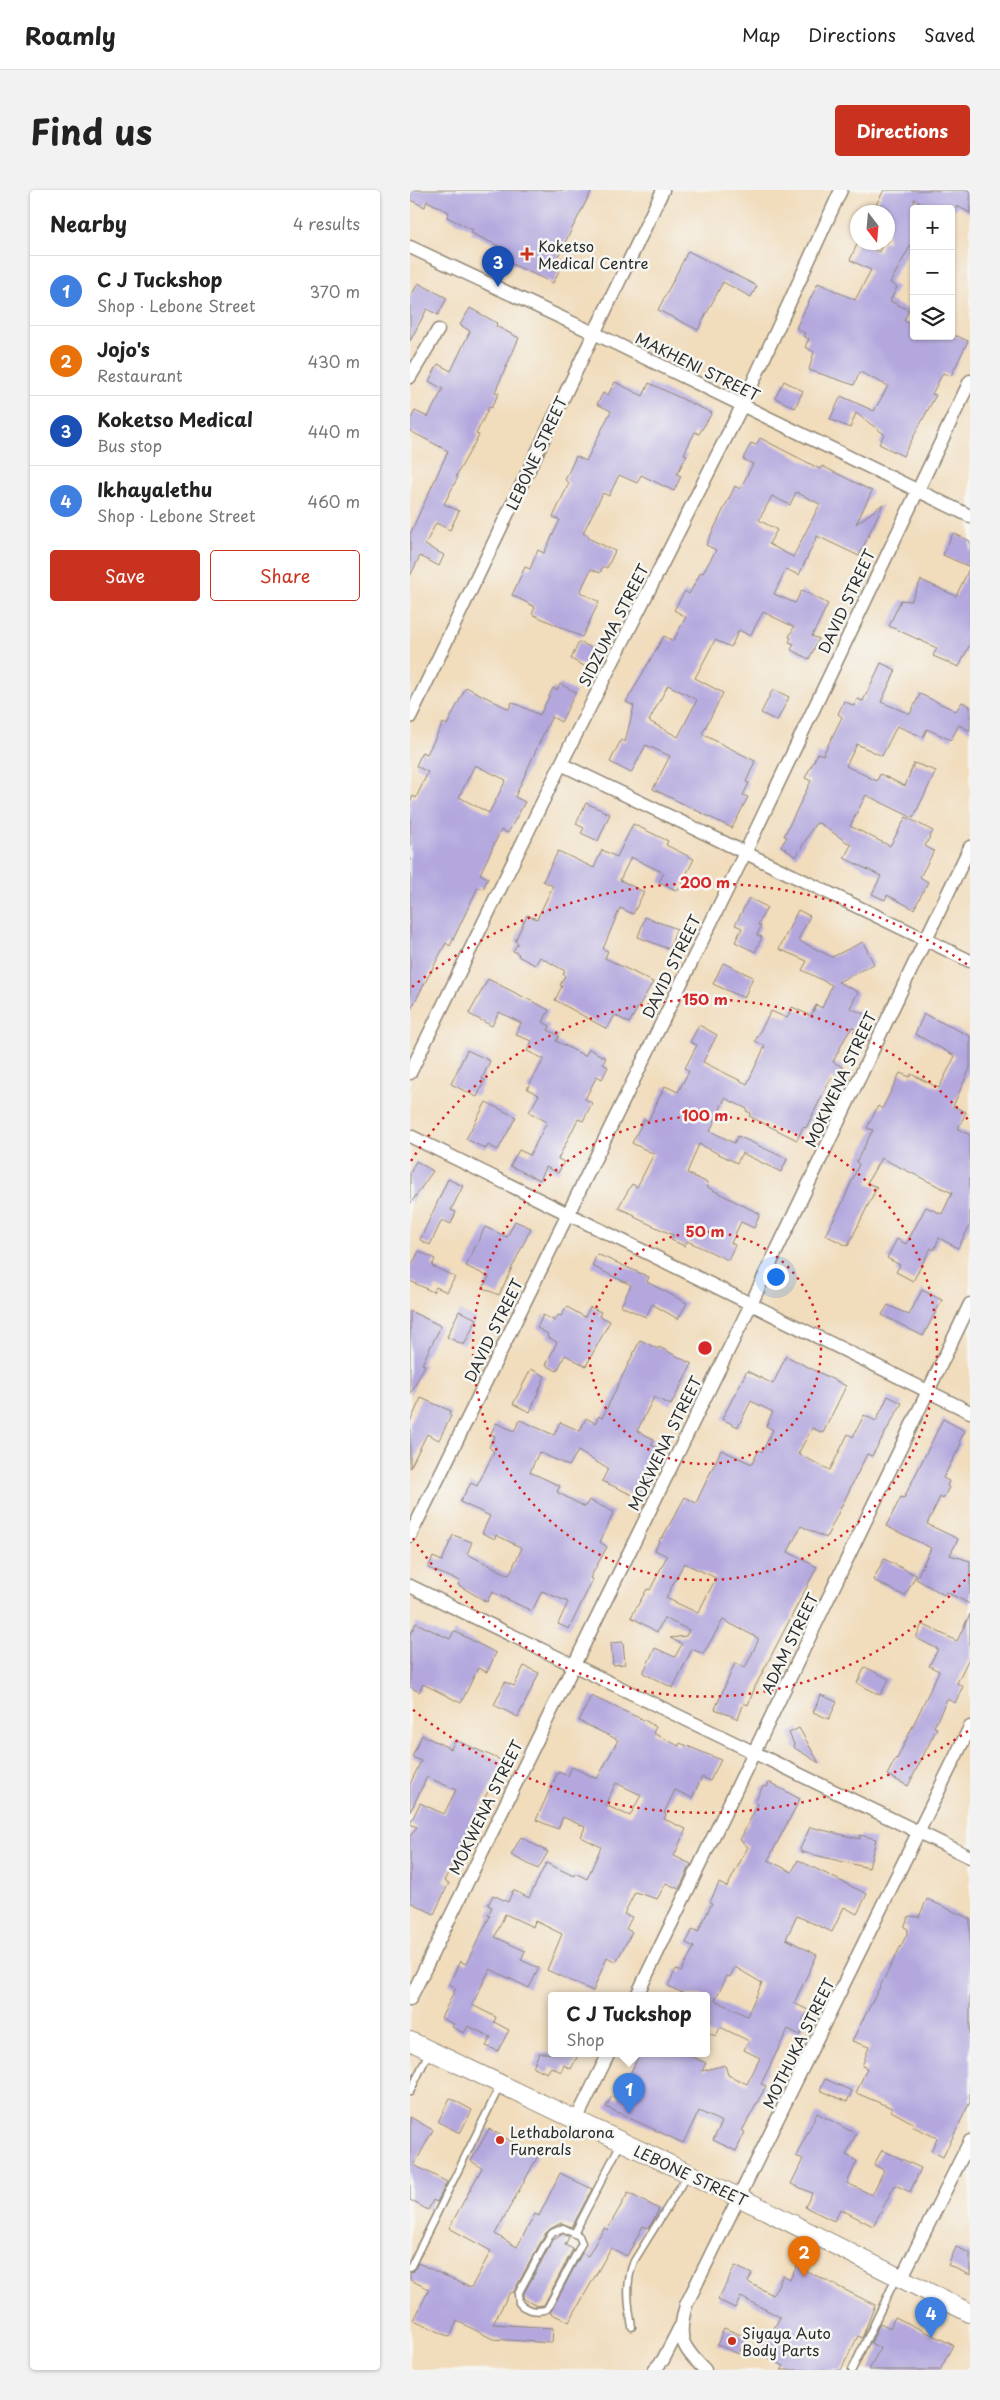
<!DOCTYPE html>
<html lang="en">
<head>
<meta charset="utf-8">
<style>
  :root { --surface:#fff; --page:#f2f2f2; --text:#222; --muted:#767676; --line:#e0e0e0; --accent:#c8321e }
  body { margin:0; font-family:"Playpen Sans",sans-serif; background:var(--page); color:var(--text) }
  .controls { position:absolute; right:15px; top:15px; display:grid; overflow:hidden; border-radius:5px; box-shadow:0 1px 4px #0004 }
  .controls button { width:45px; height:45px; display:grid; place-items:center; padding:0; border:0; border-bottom:1px solid var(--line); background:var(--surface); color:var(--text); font:25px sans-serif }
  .compass { position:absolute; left:440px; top:15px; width:45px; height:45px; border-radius:50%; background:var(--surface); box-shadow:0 1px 4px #0004; rotate:164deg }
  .you { position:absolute; left:365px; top:1086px; width:18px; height:18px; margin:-12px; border:4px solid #fff; border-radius:50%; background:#1a73e8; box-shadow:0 0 0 8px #1a73e833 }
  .badge { display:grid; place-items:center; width:32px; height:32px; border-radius:50%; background:var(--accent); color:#fff; font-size:16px; font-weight:700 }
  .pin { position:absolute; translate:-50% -41px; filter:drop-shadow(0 1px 2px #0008) }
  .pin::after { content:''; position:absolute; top:26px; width:18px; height:15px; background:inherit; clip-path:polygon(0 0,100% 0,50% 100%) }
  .popup { position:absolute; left:138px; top:1802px; width:162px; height:65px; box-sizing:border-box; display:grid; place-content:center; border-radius:5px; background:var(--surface); filter:drop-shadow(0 1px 4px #0005); font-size:16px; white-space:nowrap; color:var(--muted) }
  .popup b { font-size:19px; color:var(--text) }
  .popup::after { content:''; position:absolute; left:50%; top:100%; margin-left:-10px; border:10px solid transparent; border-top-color:var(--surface) }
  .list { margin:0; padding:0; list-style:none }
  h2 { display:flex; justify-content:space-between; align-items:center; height:65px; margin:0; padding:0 20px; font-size:21px }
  h2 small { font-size:16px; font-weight:400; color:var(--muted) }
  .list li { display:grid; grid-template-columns:32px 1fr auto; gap:15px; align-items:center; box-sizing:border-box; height:70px; padding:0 20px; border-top:1px solid var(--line) }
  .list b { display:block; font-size:19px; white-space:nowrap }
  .list p { margin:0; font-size:16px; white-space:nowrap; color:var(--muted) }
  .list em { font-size:16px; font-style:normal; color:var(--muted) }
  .actions { display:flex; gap:10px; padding:15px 20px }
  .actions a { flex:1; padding:11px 0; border:1px solid var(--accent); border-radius:5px; text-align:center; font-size:18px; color:var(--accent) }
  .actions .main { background:var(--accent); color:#fff }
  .icon { flex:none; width:28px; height:28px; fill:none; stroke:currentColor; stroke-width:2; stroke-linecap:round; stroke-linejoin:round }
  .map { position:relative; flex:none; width:560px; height:2180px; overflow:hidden; border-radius:5px }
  header { display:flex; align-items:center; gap:30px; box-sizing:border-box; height:70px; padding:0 25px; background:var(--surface); border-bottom:1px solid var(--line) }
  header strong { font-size:24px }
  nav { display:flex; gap:28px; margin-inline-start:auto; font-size:18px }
  .intro { display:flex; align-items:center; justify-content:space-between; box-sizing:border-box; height:120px; padding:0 30px }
  h1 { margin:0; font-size:35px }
  .button { padding:12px 22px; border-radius:5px; background:var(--accent); color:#fff; font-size:18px; font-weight:700 }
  main { display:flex; gap:30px; padding:0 30px }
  aside { flex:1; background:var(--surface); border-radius:5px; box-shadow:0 1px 4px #0004 }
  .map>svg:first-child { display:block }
</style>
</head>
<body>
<header>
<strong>Roamly</strong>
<nav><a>Map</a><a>Directions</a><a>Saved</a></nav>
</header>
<div class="intro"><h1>Find us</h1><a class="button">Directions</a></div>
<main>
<aside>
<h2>Nearby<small>4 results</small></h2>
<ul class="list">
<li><span class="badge" style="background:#3f7fe0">1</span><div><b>C J Tuckshop</b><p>Shop · Lebone Street</p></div><em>370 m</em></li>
<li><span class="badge" style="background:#e8710a">2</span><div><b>Jojo's</b><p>Restaurant</p></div><em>430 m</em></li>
<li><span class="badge" style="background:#1a4fb4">3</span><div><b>Koketso Medical</b><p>Bus stop</p></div><em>440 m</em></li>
<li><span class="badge" style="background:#3f7fe0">4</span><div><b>Ikhayalethu</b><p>Shop · Lebone Street</p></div><em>460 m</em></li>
</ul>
<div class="actions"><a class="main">Save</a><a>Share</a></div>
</aside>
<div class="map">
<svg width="560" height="2180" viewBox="0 0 560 2180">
  <rect width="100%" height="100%" fill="#f6f6f2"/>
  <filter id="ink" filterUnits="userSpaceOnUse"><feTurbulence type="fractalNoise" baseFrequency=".02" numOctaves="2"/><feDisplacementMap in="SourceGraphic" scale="10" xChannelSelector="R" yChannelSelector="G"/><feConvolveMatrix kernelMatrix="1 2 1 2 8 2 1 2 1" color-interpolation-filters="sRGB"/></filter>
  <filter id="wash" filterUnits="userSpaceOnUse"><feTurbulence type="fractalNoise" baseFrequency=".0096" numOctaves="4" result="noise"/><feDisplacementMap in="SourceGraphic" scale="20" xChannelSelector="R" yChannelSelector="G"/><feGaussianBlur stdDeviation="1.12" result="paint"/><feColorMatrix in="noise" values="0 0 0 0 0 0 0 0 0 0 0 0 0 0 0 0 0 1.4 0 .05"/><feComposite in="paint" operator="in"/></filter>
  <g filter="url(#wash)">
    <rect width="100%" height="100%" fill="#f1dcbb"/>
    <g id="blocks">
      <path fill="#b3a7de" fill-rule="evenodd" d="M0 0H182L147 68 154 71 143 93 89 68 93 58 61 43 63 40 37 27 39 22 17 11 15 17 0 10Z
        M474 0H560V23L547 16 546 19H521L504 9V49L480 93 487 97 480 111 499 120 494 131 504 136V146H547L558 151 541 186 533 183 522 204 526 205 493 266 469 254 474 244 446 223 440 238 420 229 431 206 464 221 478 196 450 182 444 195 399 180 404 162 395 157 399 149 393 146 395 143 386 138 408 93 445 110 461 80 440 70 448 52 469 62 473 52H478V22H462Z
        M278 61 347 96 341 107 313 92 288 140 248 120Z
        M8 93 37 108 28 125 17 119 0 151V108Z
        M60 118 87 133 86 136 109 148 85 202 89 203 81 218 79 217 66 244 69 245 46 286 48 287 34 314 49 321 40 340 26 333 15 355 34 365 29 376 10 366 0 386V344L38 261 0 241V230L5 221 18 227 33 199 19 191 28 174 41 181 60 141 50 135Z
        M374 191 393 201 385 218 365 208Z
        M205 192 233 206 239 193 302 223 289 244 285 242 274 264 277 265 267 284 271 286 264 301 231 285 227 293 209 285 199 306 193 303 173 343 179 346 178 348 205 361 197 378 193 376 190 383 181 379 170 402 189 412 172 447 122 424 125 417 102 405 115 377 120 379 128 360 134 363 150 330 143 327 159 293 155 290 166 266 176 271 201 221 187 214 193 203 198 205Z
        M350 248 410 279 412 276 462 301 446 334 473 314 449 366 407 346 389 385 376 379 364 404 385 413 392 400 418 414 402 446 409 449 399 469 381 460 384 454 379 452 381 448 379 447 384 437 353 422 340 446 329 440 321 457 305 450 285 488 313 503 292 544 345 571 336 592 339 593 333 605 338 607 322 638 243 599 260 566 236 555 221 583 200 572 211 550 215 552 224 516 216 512 254 446 263 451 276 427 264 420 275 401 279 404 291 382 293 383 306 360 296 355 325 296 330 299 343 274 333 269 341 253 346 255ZM386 302 410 314 383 367 359 354 367 340 349 330 362 306 380 315ZM258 495 287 510 268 547 239 531Z
        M543 343 560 351V454L549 477 523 466 527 458 479 436 491 410 501 411 511 390 546 406 560 377 533 365Z
        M169 452 189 461 180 479 161 469Z
        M471 473 486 480 471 512 500 524 510 504 546 521 552 512 560 516V541L549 535 541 550 517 539 513 547 487 536 472 566 447 554 436 576 467 591 470 584 495 596 504 573 526 581 503 628 456 605 440 636 480 656 496 627 523 641 515 656 524 661 510 687 518 692 504 719 477 705 475 710 462 704 471 686 434 668 441 655 409 633 405 634 386 667 371 656 377 647 374 646 401 591 395 588 408 563 413 565 432 527 428 524 434 511 444 516 447 509 453 511Z
        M150 494 166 502 151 532 142 527 136 538 105 607 115 612 98 643 91 640 70 684 78 688 73 699 68 697 40 756 36 753 0 821V613L3 606 6 608 18 582 6 576 12 562 17 564 33 533 37 535 56 497 99 519 102 512 130 525 143 498 147 500ZM65 575 96 590 79 623 49 607Z
        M363 499 379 507 367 531 351 523Z
        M176 613 200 624 188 651 171 643 174 638 166 634Z
        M223 634 258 651 256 655 284 669 268 701 249 692 254 683 221 667 210 690 234 702 223 724 210 718 193 759 198 761 195 768 243 792 219 833 205 825 197 839 145 810 152 796 150 795 155 786 153 784 155 781 130 767 125 775 108 766 109 764 103 761 108 753 105 751 117 725 127 729 143 696 133 691 148 661 184 678 192 660 207 667Z
        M339 708 357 717 348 735 351 736 347 745 352 747 345 762 325 752 332 738 325 735Z
        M388 720 400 726 388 750 422 767 453 752 464 774 428 792 448 802 440 818 456 825 448 840 442 837 434 850 423 872 433 877 426 891 421 888 396 938 393 937 387 950 339 926 341 923 336 921 337 919 315 908 300 941 324 953 328 946 377 969 371 982 332 963 327 973 289 954 277 983 298 993 297 997 350 1024 344 1038 331 1032 321 1053 325 1055 318 1070 277 1051 275 1056 261 1050 263 1045 224 1027 225 1025 208 1018 222 994 227 997 244 964 222 953 234 929 238 931 255 896 268 902 279 881 275 878 287 855 280 852 289 835 307 845 293 872 337 894 355 856 345 851 361 821 377 828 382 817 401 826 406 815 412 818 422 795 392 780 397 771 369 759Z
        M235 727 267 739 259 759 228 747Z
        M313 773 343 787 334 808 303 794Z
        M78 789 139 820 133 832 140 836 138 840 149 846 146 851 175 866 179 859 196 868 193 874 198 877 192 889 187 886 175 909 182 913 173 931 168 929 148 969 154 972 148 983 136 977 130 990 100 976 109 960 120 965 137 932 119 922 129 905 117 899 134 869 117 861 122 851 106 845 111 833 89 822 82 836 59 824Z
        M514 824 560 846V878L543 916 556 922 548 939 560 945V1035L548 1058 529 1048 524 1060 521 1058 503 1091 486 1082 490 1075 477 1068 487 1049 496 1054 516 1017 532 1024 542 1003 471 968 457 993 467 997 438 1056 415 1045 432 1014 449 974 446 972 463 940 457 938 468 916 472 919 490 883 500 887 501 884 529 898 545 866 505 844Z
        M57 860 80 871 72 889 75 890 67 907 41 894Z
        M76 912 106 927 88 960 78 955 76 959 56 949Z
        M6 971 23 981 0 1014V983Z
        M38 989 53 996 41 1020 46 1022 41 1034 32 1030 20 1055 10 1050Z
        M105 1031 121 1038 89 1105 73 1098 79 1087 56 1076 75 1037 97 1047Z
        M9 1061 25 1069 22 1076 45 1087 37 1102 26 1097 23 1102 0 1091V1078Z
        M187 1064 239 1087 237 1092 277 1113 268 1129 242 1114 236 1127 211 1116 221 1095 182 1076Z
        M512 1100 532 1110 513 1146 472 1125 478 1115 499 1125Z
        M157 1117 175 1127 180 1117 191 1122 189 1126 200 1131 176 1176 155 1165 147 1181 136 1175 147 1152 137 1147 138 1144 127 1138 133 1125 145 1131 148 1125 151 1126Z
        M0 1121 31 1136 12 1174 15 1175 0 1205Z
        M49 1121 67 1129 54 1155 37 1147Z
        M230 1150 248 1159 249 1157 282 1174 261 1215 244 1207 227 1241 244 1249 241 1255 249 1258 227 1307 192 1291 198 1279 168 1261 159 1276 129 1262 120 1282 150 1296 147 1302 175 1317 179 1310 204 1322 190 1352 197 1357 180 1388 183 1389 159 1439 148 1434 158 1412 132 1401 122 1421 82 1402 77 1412 48 1395 50 1391 18 1378 23 1367 32 1371 43 1345 62 1352 57 1364 99 1385 112 1358 86 1345 85 1349 72 1343 80 1326 50 1312 61 1293 67 1296 84 1262 79 1257 85 1246 81 1244 86 1233 104 1241 110 1230 144 1245 150 1232 170 1241 176 1228 185 1233 189 1226 192 1228Z
        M376 1166 436 1196 413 1243 402 1238 388 1264 420 1280 438 1244 443 1247 454 1225 466 1231 478 1206 492 1213 462 1266 457 1264 416 1348 391 1336 378 1362 407 1377 345 1497 338 1515 334 1513 328 1529 305 1519 325 1473 335 1478 348 1451V1448L313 1430 293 1464 282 1459 263 1498 233 1483 245 1458 265 1467 272 1454 260 1448 276 1446 279 1440 254 1428 247 1442 221 1427 237 1399 240 1400 257 1366 245 1360 251 1347 252 1348 275 1307 286 1313 311 1260 342 1274 349 1260 352 1262 363 1240 356 1236 363 1222 341 1211 328 1237 312 1229 337 1181 363 1194ZM274 1373 306 1388 288 1423 256 1408Z
        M121 1179 135 1186 120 1222 103 1214Z
        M11 1208 41 1221 39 1224 41 1226 29 1250 17 1244 0 1278V1232Z
        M533 1229 555 1241 549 1252 551 1254 533 1288 539 1291 537 1296 539 1297 533 1309 530 1307 517 1334 548 1349 540 1365 560 1371V1414L536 1402 534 1405 506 1389 521 1358 476 1336 491 1307 494 1308Z
        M474 1369 506 1385 495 1406 463 1390Z
        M560 1424V1466L547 1493 553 1496 545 1513 537 1509 524 1537 527 1538 498 1596 477 1585 486 1568 487 1569 529 1481 519 1476 528 1459 506 1448 512 1434 547 1451Z
        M6 1433 40 1449 44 1441 86 1463 77 1482 68 1478 51 1513 13 1494 9 1502 0 1497V1445Z
        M213 1452 215 1474 203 1475 201 1453Z
        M114 1476 129 1483 108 1527 84 1515 95 1492 104 1496Z
        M455 1477 479 1489 470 1505 447 1493Z
        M411 1505 427 1512 419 1529 403 1522Z
        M181 1506 236 1531 246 1537 243 1543 269 1556 270 1553 311 1570 300 1591 292 1587 282 1608 265 1600 254 1623 256 1624 254 1629 276 1639 264 1666 281 1674 269 1699 256 1693 247 1709 225 1702 214 1724 222 1727 216 1739 222 1742 206 1772 197 1767 183 1801 137 1780 152 1744 125 1731 123 1737 95 1724 85 1747 115 1761 111 1770 129 1778 119 1798 80 1779 62 1815 86 1827 84 1832 99 1840 88 1861 76 1856 81 1847 58 1836 54 1843 42 1837 44 1834 31 1828 46 1798 39 1794 50 1771 56 1774 80 1726 78 1725 82 1717 78 1715 83 1705 98 1712 103 1700 119 1708 136 1673 164 1686 165 1683 177 1689 191 1657 171 1647 175 1637 153 1627 148 1639 126 1630 148 1582 158 1586 162 1577 187 1589 208 1550 169 1531ZM206 1593 231 1605 220 1626 195 1615Z
        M389 1538 409 1573 383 1557 384 1554 379 1543Z
        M12 1545 41 1559 45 1550 93 1571 34 1691 39 1693 24 1724 0 1712V1646L7 1637 0 1634 10 1613 34 1624 46 1600 17 1587 0 1622V1594L11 1571 2 1567Z
        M359 1592 390 1609 358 1670 382 1682 388 1670 457 1704 447 1724 434 1717 422 1742 387 1726 376 1749 407 1765 384 1813 398 1820 393 1830 396 1832 390 1845 378 1839 351 1894 356 1896 332 1941 335 1942 326 1961 303 1950 312 1932 289 1921 273 1953 196 1917 202 1906 208 1909 230 1863H274L296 1873 292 1881 315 1875 318 1885 337 1894 350 1868 334 1860 339 1851 310 1837 306 1846 296 1842V1805H277L258 1796 266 1779 271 1782 284 1757 276 1753 283 1739 288 1742 302 1713 300 1712 309 1693 317 1697 338 1657 330 1650 348 1614 345 1612 353 1596 357 1597ZM325 1777 352 1793 337 1826 305 1810 317 1786 320 1787Z
        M400 1637 450 1649V1645L466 1649 459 1678 392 1662 390 1659Z
        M111 1647 138 1662 128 1679 101 1665Z
        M517 1709 560 1729V1912L533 1967 521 1961 527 1948 502 1936 503 1933 481 1921 482 1918 446 1903 457 1878 452 1876 459 1857 442 1851 497 1744 498 1739 494 1737 499 1726 509 1727Z
        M129 1863H169L161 1879 154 1875 151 1882 141 1877 137 1883 123 1877Z
        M415 1889 442 1901 437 1912 410 1900Z
        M40 1908 62 1920 50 1943 28 1932Z
        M407 1923 446 1944 436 1965 447 1971 437 1993 462 2005 474 1980 464 1975 472 1960 511 1978 500 2002 485 1995 463 2036 430 2019 424 2031 395 2017 402 2003 381 1994 393 1969 386 1966Z
        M0 1927 23 1940 4 1975 37 1992 27 2012 23 2010 18 2020 0 2010Z
        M79 1939 128 1966 85 2044 107 2057 125 2024 129 2026 150 1983 182 1999 162 2037 151 2033 140 2039 135 2044 103 2103 100 2102 83 2134 143 2138 142 2153 83 2149 47 2131 40 2147 4 2130 19 2099 0 2090V2083L4 2081 8 2073 61 2098 81 2061 39 2038 72 1978 61 1971Z
        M218 2003 249 2019 241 2034 238 2038 233 2036 217 2066 201 2058 159 2132 140 2123 172 2063 178 2066 194 2038 197 2040Z
        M153 2044 159 2047 155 2055 163 2059 134 2115 127 2116 114 2109 113 2105 143 2050Z
        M546 2057 560 2063V2085L538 2075Z
        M325 2076 342 2084 338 2092 363 2105 373 2085 380 2089 387 2076 465 2115 452 2148 448 2146 431 2180H371L374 2176 351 2164 370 2127 331 2107 325 2118 308 2110Z
        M485 2127 543 2155 530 2180H459L470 2158 461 2153 470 2133 480 2138Z
        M314 2138 336 2147 329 2164 307 2155Z"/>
    </g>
  </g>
  <g filter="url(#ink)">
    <use href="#blocks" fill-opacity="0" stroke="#8e8473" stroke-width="1"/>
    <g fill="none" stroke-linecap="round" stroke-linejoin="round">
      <defs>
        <path id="lane" d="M0 1902 19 1862
          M153 2038 169 2046 172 2053 137 2119C128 2123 115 2120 109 2113L108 2104 139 2047 142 2043Z
          M164 2044 211 1953
          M0 2078 90 1896
          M222 2137C218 2114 215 2093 224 2071L278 1984
          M442 2180 486 2088"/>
        <path id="street" d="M0 57 184 143 560 326
          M0 187 28 140
          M0 527 253 0
          M151 574 560 771
          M0 883 151 574 332 216 431 0
          M0 946 560 1222
          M0 1346 335 663 560 191
          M0 1396 560 1667
          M227 1805 560 1114
          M0 1809 341 1114 560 657
          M166 1930 199 1863
          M491 2089 560 1951
          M244 2180 253 2170 270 2137
          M295 2180C271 2156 267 2148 276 2115L560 1537"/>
        <path id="secondary" d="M0 1851 347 2016 560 2123"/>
      </defs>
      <use href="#lane" stroke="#8e8473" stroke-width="9"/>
      <use href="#street" stroke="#8e8473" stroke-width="15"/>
      <use href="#secondary" stroke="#8e8473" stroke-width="20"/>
      <use href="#lane" stroke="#fff" stroke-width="6"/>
      <use href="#street" stroke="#fff" stroke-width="12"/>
      <use href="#secondary" stroke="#fff" stroke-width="18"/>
    </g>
  </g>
  <g fill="none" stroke="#d62828" stroke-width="2.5" stroke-dasharray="2.5 5">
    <circle cx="295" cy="1158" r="116"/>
    <circle cx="295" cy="1158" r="232"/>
    <path d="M560 1384A348 348 0 0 1 1 1345M1 971A348 348 0 0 1 560 932"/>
    <path d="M558 1541A465 465 0 0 1 2 1519M2 797A465 465 0 0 1 558 775"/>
  </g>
  <g fill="#c8321e" stroke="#f6f6f2" stroke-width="2">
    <path d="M114.5 56.5h5v5h5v5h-5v5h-5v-5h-5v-5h5z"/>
    <circle cx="90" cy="1950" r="5"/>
    <circle cx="322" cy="2151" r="5"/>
  </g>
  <g text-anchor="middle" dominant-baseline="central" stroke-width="5" stroke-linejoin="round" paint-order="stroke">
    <g font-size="15" fill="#2b2b2b" stroke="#f6f6f2" text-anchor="start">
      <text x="128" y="55">Koketso<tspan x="128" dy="17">Medical Centre</tspan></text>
      <text x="100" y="1941">Lethabolarona<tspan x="100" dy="17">Funerals</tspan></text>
      <text x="332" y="2142">Siyaya Auto<tspan x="332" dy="17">Body Parts</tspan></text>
    </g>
    <g font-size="15" fill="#2b2b2b" stroke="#f6f6f2">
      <text transform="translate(288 176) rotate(26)">MAKHENI STREET</text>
      <text transform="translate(126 263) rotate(-65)">LEBONE STREET</text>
      <text transform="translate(436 411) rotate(-65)">DAVID STREET</text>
      <text transform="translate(203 435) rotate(-63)">SIDZUMA STREET</text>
      <text transform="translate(261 776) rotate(-64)">DAVID STREET</text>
      <text transform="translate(430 889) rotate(-65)">MOKWENA STREET</text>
      <text transform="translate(83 1140) rotate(-64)">DAVID STREET</text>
      <text transform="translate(254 1253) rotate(-64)">MOKWENA STREET</text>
      <text transform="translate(379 1453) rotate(-64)">ADAM STREET</text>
      <text transform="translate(75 1617) rotate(-64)">MOKWENA STREET</text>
      <text transform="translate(388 1853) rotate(-64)">MOTHUKA STREET</text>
      <text transform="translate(281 1985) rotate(25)">LEBONE STREET</text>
    </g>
  </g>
  <circle cx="295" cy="1158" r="8" fill="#d62828" stroke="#f6f6f2" stroke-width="2.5"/>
  <g font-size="15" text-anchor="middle" font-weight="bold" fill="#d62828" stroke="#f6f6f2" stroke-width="5" stroke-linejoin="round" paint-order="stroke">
    <text x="295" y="698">200 m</text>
    <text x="295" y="815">150 m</text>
    <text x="295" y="931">100 m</text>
    <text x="295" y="1047">50 m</text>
  </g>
</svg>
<div class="controls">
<button>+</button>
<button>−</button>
<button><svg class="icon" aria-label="layers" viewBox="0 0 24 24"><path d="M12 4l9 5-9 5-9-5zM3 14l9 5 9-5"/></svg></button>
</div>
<svg class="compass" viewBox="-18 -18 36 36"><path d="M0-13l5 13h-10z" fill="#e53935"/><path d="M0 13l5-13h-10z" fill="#767676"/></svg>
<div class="you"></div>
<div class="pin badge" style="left:219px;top:1924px;background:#3f7fe0">1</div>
<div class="popup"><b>C J Tuckshop</b>Shop</div>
<div class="pin badge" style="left:394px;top:2087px;background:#e8710a">2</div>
<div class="pin badge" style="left:88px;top:97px;background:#1a4fb4">3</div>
<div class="pin badge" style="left:521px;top:2148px;background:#3f7fe0">4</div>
</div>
</main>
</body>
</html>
